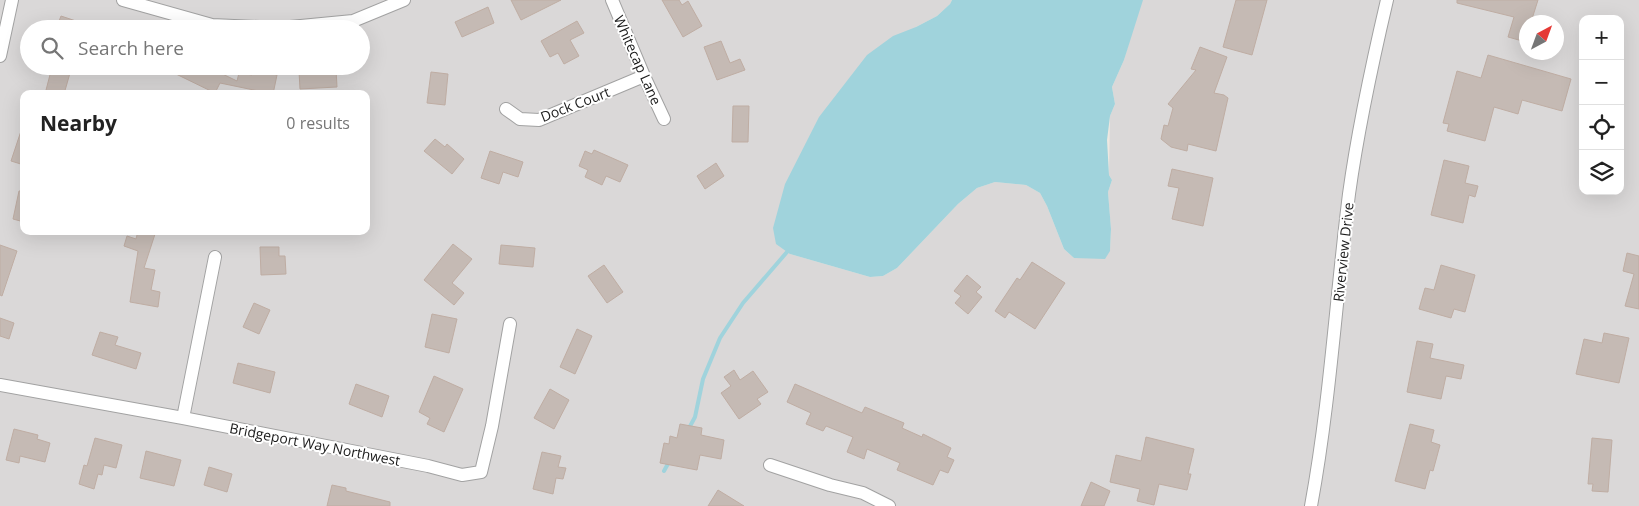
<!DOCTYPE html>
<html lang="en">
<head>
<meta charset="utf-8">
<style>
  :root { --surface:#fff; --page:#f6f6f6; --text:#222; --muted:#767676; --line:#e0e0e0 }
  body { margin:0; font-family:"Open Sans",sans-serif; background:var(--page); color:var(--text) }
  .controls { position:absolute; right:15px; top:15px; display:grid; overflow:hidden; border-radius:10px; box-shadow:0 5px 20px #0002 }
  .controls button { width:45px; height:45px; display:grid; place-items:center; padding:0; border:0; border-bottom:1px solid var(--line); background:var(--surface); color:var(--text); font:25px sans-serif }
  .compass { position:absolute; left:1519px; top:15px; width:45px; height:45px; border-radius:50%; background:var(--surface); box-shadow:0 5px 20px #0002; rotate:41deg }
  .list { margin:0; padding:0; list-style:none }
  h2 { display:flex; justify-content:space-between; align-items:center; height:65px; margin:0; padding:0 20px; font-size:21px }
  h2 small { font-size:16px; font-weight:400; color:var(--muted) }
  .icon { flex:none; width:28px; height:28px; fill:none; stroke:currentColor; stroke-width:2; stroke-linecap:round; stroke-linejoin:round }
  .map { position:relative; flex:none; width:1639px; height:506px; overflow:hidden }
  .search { position:absolute; background:var(--surface); box-shadow:0 5px 20px #0002; left:20px; top:20px; width:350px; height:55px; display:flex; align-items:center; gap:12px; box-sizing:border-box; padding:0 18px; border-radius:28px; color:var(--muted); font-size:19px }
  .panel { position:absolute; background:var(--surface); box-shadow:0 5px 20px #0002; left:20px; top:90px; width:350px; height:145px; border-radius:10px }
  .map>svg:first-child { display:block }
</style>
</head>
<body>
<div class="map">
<svg width="1639" height="506" viewBox="0 0 1639 506">
  <rect width="100%" height="100%" fill="#ede8e1"/>
  <path fill="#dad8d8" fill-rule="evenodd" d="M0 0H952L950 4 937 16 916 27 790 254 870 277 883 276 897 268 958 204 977 188 995 182 1026 185 1040 193 1047 206 1064 249 1074 258 1110 251 1111 230 1108 192 1112 180 1109 175 1110 116 1115 104 1112 87 1124 60 1141 0H1639V506H0ZM1583 19H1620V191H1583ZM1526 22H1556V52H1526ZM29 29H361V66H29ZM24 94H366V231H24Z"/>
  <path fill="#a0d3dc" d="M952 0H1143L1124 60 1112 87 1115 104 1110 116 1107 140 1109 175 1112 180 1108 192 1111 229 1110 251 1105 259 1074 258 1064 249 1047 206 1040 193 1026 185 995 182 977 188 958 204 897 268 883 276 870 277 790 254 776 244 773 228 785 184 819 117 867 55 893 36 916 27 937 16 950 4Z"/>
  <g fill="none" stroke-linecap="round" stroke-linejoin="round">
    <path stroke="#a0d3dc" stroke-width="4" d="M688 430 695 417 703 379 720 338 743 303 787 252
      M664 471 670 460"/>
  </g>
  <path fill="#c5bab4" stroke="#bfada3" d="M511 0H561L521 20Z
    M662 0H679L682 5 688 1 702 26 683 37Z
    M1236 0H1267L1252 55 1223 47Z
    M1457 0H1538L1531 22H1526V42L1508 37 1514 17 1457 3Z
    M488 7 494 23 462 37 455 22Z
    M61 16 94 27V29H56Z
    M577 21 584 33 570 40 579 56 564 64 558 53 550 57 541 41Z
    M721 41 730 63 740 59 745 70 717 80 704 47Z
    M1200 47 1227 57 1214 93 1224 95 1228 98 1216 151 1188 144 1187 151 1171 147 1161 139 1164 125 1168 126 1173 108 1168 104 1196 70 1191 69Z
    M1488 55 1571 79 1562 111 1522 100 1518 114 1494 107 1485 141 1447 131 1449 124 1443 123 1457 71 1481 78Z
    M180 66H206L237 81 239 73 252 75 253 70 277 75 273 94 220 83 215 93 176 74Z
    M52 67 70 73 64 94H45Z
    M336 69 337 87 300 89 299 71Z
    M431 72 448 74 445 105 427 103Z
    M733 106H749L748 142H732Z
    M22 128H24V165L11 161Z
    M435 139 445 147 447 144 464 159 452 174 424 151Z
    M594 150 628 165 620 182 606 176 602 185 585 177 588 170 579 166 585 151 592 154Z
    M490 151 523 162 518 177 503 172 499 184 481 178Z
    M1444 160 1469 166 1465 183 1478 186 1475 197 1469 195 1463 223 1431 215Z
    M716 163 724 176 705 189 697 176Z
    M1172 169 1213 178 1203 226 1172 219 1179 188 1168 186Z
    M19 191H24V222L13 219Z
    M138 231H156L144 268 155 270 151 290 160 292 158 307 130 302 138 251 124 246 127 236 136 239Z
    M453 244 472 259 452 283 464 293 454 305 424 280Z
    M0 245 17 251 2 296 0 295Z
    M501 245 535 248 533 267 499 264Z
    M260 247H279V256H285L286 274 261 275Z
    M1627 253 1639 256V309L1625 306 1634 274 1623 271Z
    M1032 262 1065 283 1035 329 1009 312 1005 318 995 311 1017 278 1020 280Z
    M604 265 623 292 607 303 588 276Z
    M1441 265 1475 275 1465 312 1454 309 1451 318 1419 309 1425 288 1434 290Z
    M967 275 981 287 976 292 982 297 968 314 955 303 961 296 954 291Z
    M254 303 270 310 259 334 243 327Z
    M432 314 457 319 449 353 425 347Z
    M0 318 14 323 9 339 0 336Z
    M577 329 592 336 575 374 560 367Z
    M100 332 118 337 115 345 141 353 136 369 92 355Z
    M1604 333 1629 338 1619 383 1576 374 1584 339 1602 343Z
    M1417 341 1433 344 1430 358 1464 365 1461 379 1446 376 1441 399 1407 392Z
    M238 363 275 372 270 393 233 383Z
    M734 370 740 380 753 371 768 392 757 399 761 404 739 419 721 393 731 386 724 377Z
    M434 376 463 389 444 432 427 424 430 418 419 412Z
    M356 384 389 396 382 417 349 404Z
    M795 384 862 413 865 407 904 423 902 428 922 437 923 434 951 448 947 457 954 460 948 473 940 470 933 485 897 470 900 463 867 449 864 459 847 452 853 437 826 426 823 431 806 424 811 413 787 402Z
    M550 389 569 400 554 429 534 418Z
    M680 424 702 428 701 435 724 440 721 459 700 455 697 470 660 463 664 443 669 444 670 436 677 438Z
    M1410 424 1434 430 1431 442 1440 445 1433 471 1430 470 1425 489 1395 481Z
    M14 429 38 435 37 439 50 443 45 462 20 456 19 463 6 460Z
    M1146 437 1194 449 1188 474H1191L1187 490 1159 484 1154 505 1137 501 1140 489 1110 482 1116 455 1141 461Z
    M95 438 122 445 116 468 104 465 102 475 98 474 94 489 79 484 84 465 87 466Z
    M1592 438 1612 440 1608 492 1592 491 1593 484H1588Z
    M146 451 181 460 174 486 140 478Z
    M542 452 561 456 558 467 566 468 563 479 556 478 553 494 533 489Z
    M209 467 232 474 227 492 204 485Z
    M1091 482 1110 491 1104 506H1081Z
    M332 485 346 488V491L390 502V506H327Z
    M718 490 744 506H708Z"/>
  <g fill="none" stroke-linecap="round" stroke-linejoin="round">
    <defs>
      <path id="minor" d="M123 0 212 25 280 28 353 21 404 0
        M612 0 644 76 664 119
        M0 56 12 0
        M506 109 520 119 539 120 644 76
        M0 385 183 418 428 466 462 475 481 472 492 426 510 324
        M183 418 215 257
        M770 465 830 485 863 493 889 506
        M1311 506C1330 403 1336 298 1349 194 1358 129 1372 64 1387 0"/>
    </defs>
    <use href="#minor" stroke="#a2a2a2" stroke-width="14"/>
    <use href="#minor" stroke="#fff" stroke-width="12"/>
  </g>
  <g text-anchor="middle" dominant-baseline="central" stroke-width="4" stroke-linejoin="round" paint-order="stroke">
    <g font-size="14" fill="#1b1b1b" stroke="#fff">
      <text transform="translate(638 60) rotate(66)">Whitecap Lane</text>
      <text transform="translate(575 104) rotate(-21)">Dock Court</text>
      <text transform="translate(1343 252) rotate(-84)">Riverview Drive</text>
      <text transform="translate(315 444) rotate(11)">Bridgeport Way Northwest</text>
    </g>
  </g>
</svg>
<div class="controls">
<button>+</button>
<button>−</button>
<button><svg class="icon" aria-label="locate" viewBox="0 0 24 24"><circle cx="12" cy="12" r="6"/><path d="M12 2v4M12 18v4M2 12h4M18 12h4"/></svg></button>
<button><svg class="icon" aria-label="layers" viewBox="0 0 24 24"><path d="M12 4l9 5-9 5-9-5zM3 14l9 5 9-5"/></svg></button>
</div>
<svg class="compass" viewBox="-18 -18 36 36"><path d="M0-13l5 13h-10z" fill="#e53935"/><path d="M0 13l5-13h-10z" fill="#767676"/></svg>
<div class="search"><svg class="icon" aria-label="search" viewBox="0 0 24 24"><circle cx="10" cy="10" r="6"/><path d="M15 15l6 6"/></svg>Search here</div>
<section class="panel">
<h2>Nearby<small>0 results</small></h2>
<ul class="list">
</ul>
</section>
</div>
</body>
</html>
